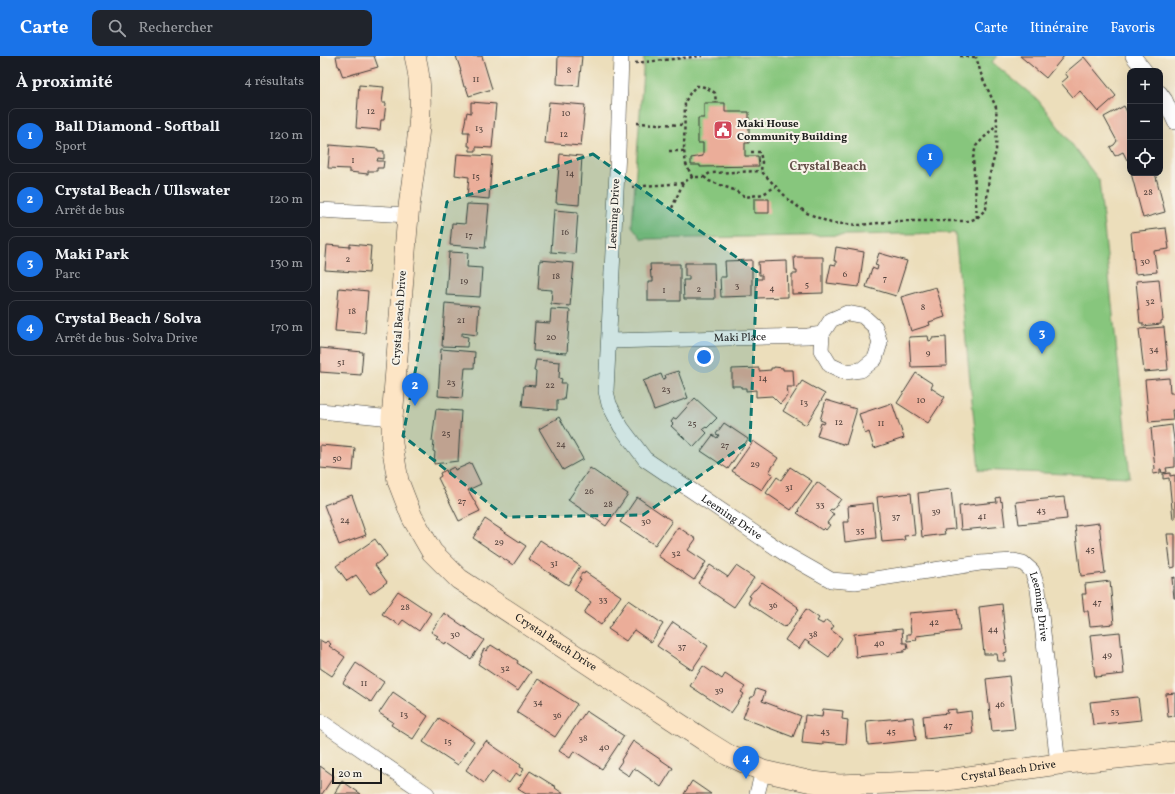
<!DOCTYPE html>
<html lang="fr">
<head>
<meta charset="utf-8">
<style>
  :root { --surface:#171b24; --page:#20242c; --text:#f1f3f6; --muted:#9ea1a6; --line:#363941; --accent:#1a73e8 }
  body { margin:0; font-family:Vollkorn,serif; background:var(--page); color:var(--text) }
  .controls { position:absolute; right:12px; top:12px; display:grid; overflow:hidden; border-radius:8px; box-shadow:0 4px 16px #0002 }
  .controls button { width:36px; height:36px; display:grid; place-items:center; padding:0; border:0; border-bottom:1px solid var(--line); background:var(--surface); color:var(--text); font:20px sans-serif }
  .scale { position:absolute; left:12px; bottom:10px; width:50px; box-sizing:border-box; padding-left:4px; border:2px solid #1c1c1c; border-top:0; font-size:11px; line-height:14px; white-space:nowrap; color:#1c1c1c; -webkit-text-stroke:3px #f7f3e8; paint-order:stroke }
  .you { position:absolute; left:384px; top:301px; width:14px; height:14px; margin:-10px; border:3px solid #fff; border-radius:50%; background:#1a73e8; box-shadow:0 0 0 6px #1a73e833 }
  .badge { display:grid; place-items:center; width:26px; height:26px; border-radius:50%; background:var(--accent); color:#fff; font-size:13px; font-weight:700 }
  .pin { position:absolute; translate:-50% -33px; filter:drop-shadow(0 1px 2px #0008) }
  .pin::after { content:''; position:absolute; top:21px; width:14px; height:12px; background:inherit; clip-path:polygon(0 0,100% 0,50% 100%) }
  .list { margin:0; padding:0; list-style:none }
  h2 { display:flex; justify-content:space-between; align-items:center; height:52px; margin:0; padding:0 16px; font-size:17px }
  h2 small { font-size:13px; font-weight:400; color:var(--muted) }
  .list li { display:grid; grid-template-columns:26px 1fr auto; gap:12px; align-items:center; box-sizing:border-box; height:56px; margin:0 8px 8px; padding:0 8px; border:1px solid var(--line); border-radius:8px }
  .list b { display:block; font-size:15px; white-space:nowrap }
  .list p { margin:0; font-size:13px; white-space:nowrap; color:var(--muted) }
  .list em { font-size:13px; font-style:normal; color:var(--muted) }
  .icon { flex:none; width:22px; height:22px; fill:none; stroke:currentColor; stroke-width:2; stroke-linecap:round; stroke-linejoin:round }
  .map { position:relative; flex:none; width:855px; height:738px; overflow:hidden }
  header { display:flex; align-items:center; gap:24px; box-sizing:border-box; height:56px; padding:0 20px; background:var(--accent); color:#fff }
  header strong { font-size:19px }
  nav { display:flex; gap:22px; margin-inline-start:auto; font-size:14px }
  .search { width:280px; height:36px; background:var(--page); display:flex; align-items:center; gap:10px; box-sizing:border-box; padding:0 14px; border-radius:8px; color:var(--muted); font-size:15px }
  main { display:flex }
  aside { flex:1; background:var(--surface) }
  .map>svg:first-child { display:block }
</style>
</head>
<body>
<header>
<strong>Carte</strong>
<div class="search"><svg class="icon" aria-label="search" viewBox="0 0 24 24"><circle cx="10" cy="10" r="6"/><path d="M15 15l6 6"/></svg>Rechercher</div>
<nav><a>Carte</a><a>Itinéraire</a><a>Favoris</a></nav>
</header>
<main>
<aside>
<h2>À proximité<small>4 résultats</small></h2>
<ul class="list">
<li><span class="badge">1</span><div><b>Ball Diamond - Softball</b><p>Sport</p></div><em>120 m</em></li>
<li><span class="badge">2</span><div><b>Crystal Beach / Ullswater</b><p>Arrêt de bus</p></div><em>120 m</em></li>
<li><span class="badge">3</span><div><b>Maki Park</b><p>Parc</p></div><em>130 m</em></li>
<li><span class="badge">4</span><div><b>Crystal Beach / Solva</b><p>Arrêt de bus · Solva Drive</p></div><em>170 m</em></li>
</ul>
</aside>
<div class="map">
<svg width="855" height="738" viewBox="0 0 855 738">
  <rect width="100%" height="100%" fill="#f7f3e8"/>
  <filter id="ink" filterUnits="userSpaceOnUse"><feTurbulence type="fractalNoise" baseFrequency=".025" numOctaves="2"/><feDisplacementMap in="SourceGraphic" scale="8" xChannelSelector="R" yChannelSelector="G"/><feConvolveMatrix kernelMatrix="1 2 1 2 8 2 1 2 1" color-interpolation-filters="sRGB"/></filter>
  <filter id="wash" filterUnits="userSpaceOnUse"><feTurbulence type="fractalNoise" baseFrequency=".012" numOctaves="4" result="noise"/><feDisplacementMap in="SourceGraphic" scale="16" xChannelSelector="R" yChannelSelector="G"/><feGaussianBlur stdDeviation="0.9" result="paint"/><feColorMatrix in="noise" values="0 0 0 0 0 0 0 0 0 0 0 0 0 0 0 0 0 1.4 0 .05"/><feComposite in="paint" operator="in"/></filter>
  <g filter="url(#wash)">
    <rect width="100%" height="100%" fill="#ecdebb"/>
    <path fill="#87c67d" stroke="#52714c" d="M324 0H677L672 6 718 44 779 124 810 421 659 414 635 177 322 183 312 170Z"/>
    <g id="blocks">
      <path fill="#ebad99" d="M16 0H54L58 11 23 21 19 10H18Z
        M136 0H162L172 33 149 40 146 31H144L140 15H141Z
        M238 0H262L259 30 237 28Z
        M700 0H744L726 22Z
        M764 1 796 40 778 56 760 35 753 41 741 27 748 21 745 17Z
        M39 29 64 31 62 47H66L64 64H61L60 74 36 72Z
        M151 46 176 48 172 92 156 91V95H150V90H148L149 76H143L147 56 151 57Z
        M229 46 265 49 261 90 225 87Z
        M384 47H405V56H429V87H425V100H438L439 110 380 111V109H371V102L383 100V87H378V62H384Z
        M804 50 808 58 810 57V102L807 104 803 96 795 100 790 91 794 89 797 85 784 61Z
        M10 89 58 93V95H64V103L58 102 57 105H64L63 112H57V115H48V118L29 116V113L8 112Z
        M137 98 172 100 169 143 147 141 149 121 135 119Z
        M240 98 262 100 259 149 236 147Z
        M811 117H835L845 156 823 162Z
        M434 143H449V157H434Z
        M147 148 169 149 165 192 130 189 132 167 145 168Z
        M234 154 258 156 255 198 231 196Z
        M846 172 849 193 834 195 837 216 815 218 811 176Z
        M30 188 51 190 49 217 5 214 7 189 30 191Z
        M516 191 544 196 539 231 507 227 511 208 516 209V205H514Z
        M129 196 148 197 147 211 162 212 160 241 126 239Z
        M559 197 587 205 576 240 546 231 552 212 557 214 558 210 555 209Z
        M474 201H503V237L472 238V218H477V215H475Z
        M220 204 254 207 250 250 231 248 232 234 218 233Z
        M432 204V240L401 241 400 221H406L405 205Z
        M467 205 468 241 436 242V223H442V219H439L438 206Z
        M365 207H394L395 243H364L363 224H369V220H365Z
        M330 208H360V245H328V226H333V222H331Z
        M839 223 843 264 841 265V268L823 270V267H820L816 225Z
        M616 231 625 261 609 266 610 269 591 275 581 241Z
        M19 232 48 235 45 277 15 275Z
        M125 247 159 250 157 279 142 277V280L148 281 147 291 122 290Z
        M231 253 250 254 247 297 213 295 215 266 230 267Z
        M844 271 848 314 824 316 819 273Z
        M608 280 609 285 612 284V282L626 281 627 310 591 311 589 281Z
        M0 292 43 296 41 319 0 316Z
        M121 293 155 296 154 312H145L142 342 118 340Z
        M216 304 240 306 239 322 242 323 241 327H246L244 344H237V354L202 351 204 329 215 330 216 315H214Z
        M454 311 463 312V314H473L474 331H467L468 339 460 348 452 340 436 341V334L426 335V332H421V330H412V313L439 312V315L451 314V312H454Z
        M358 315 368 342 334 354 323 325 341 318 343 323 346 322 345 319Z
        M596 317 613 328 611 332 625 341 608 367 577 347Z
        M849 322 850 337H854L855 343V354H852L853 364 829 366 825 324Z
        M482 325 505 338 486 369 463 355Z
        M375 342 397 362 387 372 386 371 383 373 387 377 374 391 351 370 353 368 351 366 354 362 356 363Z
        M506 344 536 353V356L526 389 497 380 501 367 504 368 505 366 500 364Z
        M572 347 584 382 554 392 549 376 545 378 539 358Z
        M116 353 141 355 138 405 114 408 115 396 113 395 114 385H112Z
        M239 361 263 403 243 414 219 373Z
        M404 367 428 383 408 413 381 395 393 379 397 382 399 379 396 378Z
        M852 369 855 391V411L846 412 847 416 842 417 841 413H840V417L833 418V414L835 413 831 372Z
        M433 385 458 402 449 416 453 418 442 434 412 415Z
        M0 389 35 392 33 415 0 412Z
        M151 407 161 428 148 434 160 455 139 465 118 422 121 420 120 417 126 414 127 417H129L128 414 134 411 135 414Z
        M470 411 492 425 471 454 446 437 457 421 461 424Z
        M270 412 308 438 286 470 248 444Z
        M850 417V420L855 419V463H853L849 422 843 423V418Z
        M497 426 521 443 513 454 511 453 509 455 514 458 507 467 510 469 506 474 504 472 502 474 477 457 479 455 478 454Z
        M631 433 635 473 624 474 625 478 602 481 598 437Z
        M591 437 595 479 584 480 585 484 562 486 557 441Z
        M32 439 46 479 19 489 4 449Z
        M317 441 352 465 335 489 300 466Z
        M680 441 681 446 682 445 685 470 641 474 639 450 677 446 676 442Z
        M744 441 747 463 699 468 696 446Z
        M553 447 556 482 525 486 523 466H529L528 450Z
        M165 463 206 490 193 509 153 482Z
        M779 467 785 517 761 520 755 470Z
        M358 471 376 483 368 494 386 506 374 524 338 500Z
        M847 478H855V511L851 512Z
        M55 483 67 500 55 509 67 526 50 538 36 519 27 525 16 510Z
        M220 484 260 510 248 529 208 503Z
        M390 509 408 521 416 510 434 522 414 551 378 527Z
        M265 516 301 540 281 569 264 557 271 546 254 534 261 523 259 522 262 517 264 518Z
        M855 521V542H854L852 522Z
        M790 525 794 568 770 570 768 555H764L762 538H766L765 528Z
        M442 526 478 551 477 552 479 553 466 571 465 570 464 571 428 547 431 541 429 540 434 534H435Z
        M78 535 111 557 99 575 83 564 79 569 62 558Z
        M308 544 343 568 331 586 314 574 306 585 288 573Z
        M682 548 687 596 684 597 685 605H678L677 598H664L659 551Z
        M486 553 499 562 497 565 503 568 506 564 514 570 511 574 522 582 509 601 485 584 479 593 465 584Z
        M637 553 640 575 596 580 597 584 587 585V578H591L589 557Z
        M124 557 164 584 151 603 126 586 125 588 116 582 118 580 111 576Z
        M353 566 388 590 372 614 337 590Z
        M582 573 583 587H587L588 593 584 594V596L536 601 534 578Z
        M800 576 804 618 775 621 770 579Z
        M0 584 5 587 7 585 11 588 9 590 25 601 12 620 0 612Z
        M171 589 179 594 180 593 198 605 197 607 211 616 198 635 158 608 162 600 161 599 164 593 166 595Z
        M36 607 64 626 51 646 23 627Z
        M383 610 402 623 405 618 425 631 421 636 424 638 411 657 370 630Z
        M689 620 695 673 672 675 666 623Z
        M218 623 257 648 235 681 196 656Z
        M436 633 445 636 442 645 481 660 473 681 423 662 431 641H433Z
        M73 636 108 660 93 683 71 669 73 666 59 657Z
        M855 637V660L848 661 846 638Z
        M818 641 821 664 773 669 770 646Z
        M503 653 523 655 522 663 528 664 526 688 503 686V689L482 687 485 659 502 661Z
        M636 653V657L651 655 653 678 605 683 603 660 628 657 627 654Z
        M266 655 304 680 282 713 254 695 250 702 239 695Z
        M593 661 596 684 548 689 546 665Z
        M119 662 154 685 138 709 103 686Z
        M166 685 201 709 200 711 204 713 200 720 196 717 189 727 172 715 164 727 146 714Z
        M313 685 353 712 341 731 314 712 309 720 297 712 302 705 301 704Z
        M0 710 14 720 2 738H0Z
        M210 715 236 731 235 732 244 738H206L198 733Z
        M22 725 41 738H14Z
        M372 725 391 738H364Z"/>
    </g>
  </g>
  <g filter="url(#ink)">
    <use href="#blocks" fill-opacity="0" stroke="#3b3934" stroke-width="1"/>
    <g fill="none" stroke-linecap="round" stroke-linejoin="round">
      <defs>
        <g id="street">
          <path id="s1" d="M301 0 298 95 286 335 289 348 301 371 325 403 467 499 511 524 535 526 660 507 694 505 703 507 712 515 718 533 738 708"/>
          <path d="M813 0 825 15"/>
          <path d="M840 37 845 44 855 66"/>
          <path d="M0 154 88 159"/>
          <path id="s2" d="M289 285 488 280 502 278 511 264 527 257 543 260 555 271 560 287 555 303 541 314 525 316 510 309 501 294 502 278"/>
          <path d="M0 355 72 362"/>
          <path d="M0 665 107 738"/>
          <path d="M437 738 443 715"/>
        </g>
        <g id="secondary">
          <path id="s3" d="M95 0C108 50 93 109 88 160 82 227 78 295 72 362V388L78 425 92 461 112 496 139 523 384 684 408 699 443 715 492 726 519 729 620 725 738 708 855 696"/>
        </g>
      </defs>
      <use href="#street" stroke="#3b3934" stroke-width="16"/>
      <use href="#secondary" stroke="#3b3934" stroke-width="22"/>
      <path stroke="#3b3934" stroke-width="2.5" stroke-dasharray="3 3" stroke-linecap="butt" d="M640 0 656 1
        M315 7 382 0
        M317 67 364 69
        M349 95H364
        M431 96H440L442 106 441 115 470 145 487 157 511 167 540 169 576 165H649L657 162 666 153 669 121 676 95 677 67 676 51 662 21 656 1
        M372 121 366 108 364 95 365 46 370 37 376 30C384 30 388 32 395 37L396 47
        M384 121 389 125 414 134 426 141 443 138 455 131
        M312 131 363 127 372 121H384L390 117 441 115
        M352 152 363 127
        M657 162 653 102 656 90 677 68"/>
      <use href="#street" stroke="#fff" stroke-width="15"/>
      <use href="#secondary" stroke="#fde5c5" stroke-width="21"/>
    </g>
  </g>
  <path fill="#0f766e" fill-opacity="0.2" stroke="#0f766e" stroke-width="3" stroke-dasharray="8 5" stroke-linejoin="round" d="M273 98 437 216 430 385 323 459 186 461 83 380 127 146Z"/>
  <defs>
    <symbol id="civic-square" viewBox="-11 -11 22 22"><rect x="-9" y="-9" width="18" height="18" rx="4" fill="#d1495b" stroke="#f7f3e8"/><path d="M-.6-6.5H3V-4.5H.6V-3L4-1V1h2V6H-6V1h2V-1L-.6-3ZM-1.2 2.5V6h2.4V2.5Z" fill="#fff"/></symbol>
  </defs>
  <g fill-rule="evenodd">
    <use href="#civic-square" x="392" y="63" width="22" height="22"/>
  </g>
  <g text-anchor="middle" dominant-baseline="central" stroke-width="4" stroke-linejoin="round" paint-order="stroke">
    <g font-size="9" fill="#50403b">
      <text x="249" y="14">8</text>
      <text x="156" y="23">11</text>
      <text x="51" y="55">12</text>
      <text x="246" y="57">10</text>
      <text x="159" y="72">13</text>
      <text x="244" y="78">12</text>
      <text x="33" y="104">1</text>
      <text x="250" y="117">14</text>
      <text x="156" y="120">15</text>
      <text x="828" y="136">28</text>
      <text x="245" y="176">16</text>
      <text x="149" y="179">17</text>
      <text x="28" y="203">2</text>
      <text x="825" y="205">30</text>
      <text x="525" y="218">6</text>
      <text x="236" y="220">18</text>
      <text x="565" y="222">7</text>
      <text x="144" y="225">19</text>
      <text x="487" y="228">5</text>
      <text x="417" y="229">3</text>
      <text x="452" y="232">4</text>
      <text x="379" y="233">2</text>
      <text x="344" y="234">1</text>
      <text x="830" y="245">32</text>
      <text x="603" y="251">8</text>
      <text x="32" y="255">18</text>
      <text x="141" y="264">21</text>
      <text x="231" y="281">20</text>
      <text x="834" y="293">34</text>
      <text x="608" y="297">9</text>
      <text x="21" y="306">51</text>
      <text x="443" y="322">14</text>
      <text x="131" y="326">23</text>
      <text x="230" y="329">22</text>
      <text x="346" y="333">23</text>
      <text x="601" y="344">10</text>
      <text x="484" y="346">13</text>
      <text x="519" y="366">12</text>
      <text x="372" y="367">25</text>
      <text x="561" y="367">11</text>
      <text x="126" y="377">25</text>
      <text x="241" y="388">24</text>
      <text x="405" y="389">27</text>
      <text x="17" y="402">50</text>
      <text x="435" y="408">29</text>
      <text x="469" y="431">31</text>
      <text x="269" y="435">26</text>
      <text x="142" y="445">27</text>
      <text x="288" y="448">28</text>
      <text x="500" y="448">33</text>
      <text x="721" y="454">43</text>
      <text x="616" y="455">39</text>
      <text x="576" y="460">37</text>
      <text x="662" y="460">41</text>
      <text x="25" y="464">24</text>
      <text x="326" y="465">30</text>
      <text x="540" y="474">35</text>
      <text x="179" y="486">29</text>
      <text x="770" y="493">45</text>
      <text x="356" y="497">32</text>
      <text x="234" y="507">31</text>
      <text x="283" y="543">33</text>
      <text x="777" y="546">47</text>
      <text x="453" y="549">36</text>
      <text x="85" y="551">28</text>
      <text x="614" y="566">42</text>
      <text x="673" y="573">44</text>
      <text x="135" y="578">30</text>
      <text x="493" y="578">38</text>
      <text x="559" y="587">40</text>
      <text x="362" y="590">37</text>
      <text x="787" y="599">49</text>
      <text x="185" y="612">32</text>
      <text x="44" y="627">11</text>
      <text x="399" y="634">39</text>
      <text x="218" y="646">34</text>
      <text x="680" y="648">46</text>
      <text x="795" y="655">53</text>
      <text x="84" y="658">13</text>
      <text x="237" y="659">36</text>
      <text x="628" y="669">47</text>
      <text x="505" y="675">43</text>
      <text x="571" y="675">45</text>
      <text x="263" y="682">38</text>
      <text x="128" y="685">15</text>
      <text x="284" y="691">40</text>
    </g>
    <g font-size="11" font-weight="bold" fill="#1c1c1c" stroke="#f7f3e8" text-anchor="start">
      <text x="417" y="68">Maki House<tspan x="417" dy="13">Community Building</tspan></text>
    </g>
    <g font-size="11" fill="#1c1c1c" stroke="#f7f3e8">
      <text transform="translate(295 158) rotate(-87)">Leeming Drive</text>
      <text transform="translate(80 262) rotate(-86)">Crystal Beach Drive</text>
      <text stroke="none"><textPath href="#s2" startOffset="131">Maki Place</textPath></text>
      <text stroke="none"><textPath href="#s1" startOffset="519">Leeming Drive</textPath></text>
      <text stroke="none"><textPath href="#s1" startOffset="879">Leeming Drive</textPath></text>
      <text stroke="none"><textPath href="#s3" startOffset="660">Crystal Beach Drive</textPath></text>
      <text stroke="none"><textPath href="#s3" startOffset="1152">Crystal Beach Drive</textPath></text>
    </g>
    <g font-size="12" font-weight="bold" fill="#644f48" stroke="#f7f3e8">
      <text x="508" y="111">Crystal Beach</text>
    </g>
  </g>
</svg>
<div class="controls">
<button>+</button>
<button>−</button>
<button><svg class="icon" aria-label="locate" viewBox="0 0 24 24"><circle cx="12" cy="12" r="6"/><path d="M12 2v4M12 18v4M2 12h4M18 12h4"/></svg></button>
</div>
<div class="scale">20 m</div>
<div class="you"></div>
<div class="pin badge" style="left:610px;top:121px">1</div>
<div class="pin badge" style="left:95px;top:350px">2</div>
<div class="pin badge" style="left:722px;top:298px">3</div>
<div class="pin badge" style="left:426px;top:723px">4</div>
</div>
</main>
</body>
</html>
